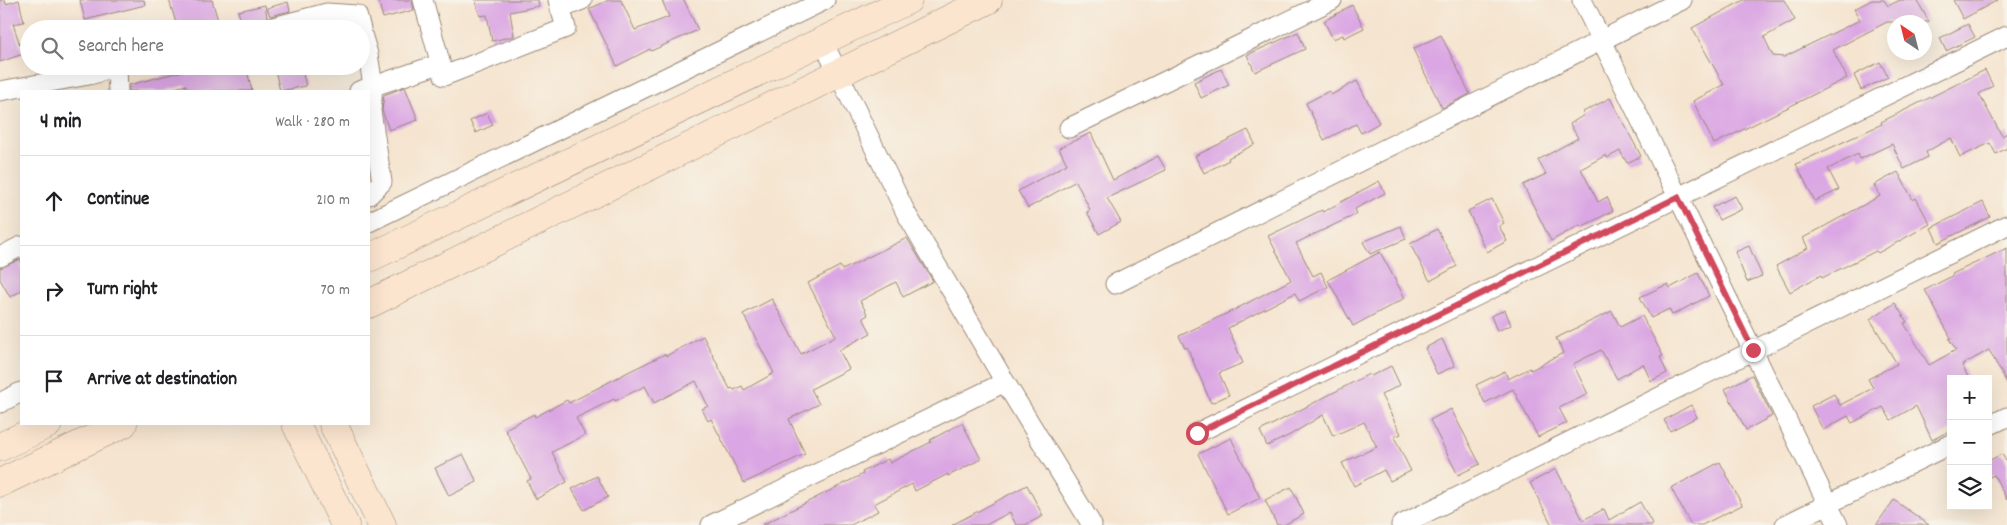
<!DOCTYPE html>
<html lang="en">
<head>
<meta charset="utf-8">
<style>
  :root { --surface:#fff; --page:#f6f6f6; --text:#202124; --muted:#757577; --line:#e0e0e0 }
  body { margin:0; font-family:Dekko,sans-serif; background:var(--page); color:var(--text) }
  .controls { position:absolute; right:15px; bottom:15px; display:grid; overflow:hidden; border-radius:0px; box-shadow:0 5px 20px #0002 }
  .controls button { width:45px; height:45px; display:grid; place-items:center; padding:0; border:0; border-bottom:1px solid var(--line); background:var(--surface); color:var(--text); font:25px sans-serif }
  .compass { position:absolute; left:1887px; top:15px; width:45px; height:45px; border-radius:50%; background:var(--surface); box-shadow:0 5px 20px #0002; rotate:325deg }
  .stop { position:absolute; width:15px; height:15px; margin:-11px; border:4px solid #d1495b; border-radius:50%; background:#fff }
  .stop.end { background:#d1495b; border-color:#fff; box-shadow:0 1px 5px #0008 }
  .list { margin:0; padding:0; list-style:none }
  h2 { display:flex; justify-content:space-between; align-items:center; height:65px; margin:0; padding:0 20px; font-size:21px }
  h2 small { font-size:16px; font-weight:400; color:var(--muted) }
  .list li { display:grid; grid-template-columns:32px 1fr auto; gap:15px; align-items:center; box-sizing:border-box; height:90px; padding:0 20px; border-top:1px solid var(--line) }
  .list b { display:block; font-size:19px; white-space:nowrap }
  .list em { font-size:16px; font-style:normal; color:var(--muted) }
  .icon { flex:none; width:28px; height:28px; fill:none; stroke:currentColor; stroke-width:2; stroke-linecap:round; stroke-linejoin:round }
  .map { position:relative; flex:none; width:2007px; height:525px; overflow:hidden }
  .search { position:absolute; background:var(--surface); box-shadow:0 5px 20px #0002; left:20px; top:20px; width:350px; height:55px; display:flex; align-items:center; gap:12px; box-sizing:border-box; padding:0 18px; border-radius:28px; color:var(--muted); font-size:19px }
  .panel { position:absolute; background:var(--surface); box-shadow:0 5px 20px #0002; left:20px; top:90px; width:350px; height:335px; border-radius:0px }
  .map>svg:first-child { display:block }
</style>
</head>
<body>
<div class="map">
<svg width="2007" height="525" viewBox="0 0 2007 525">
  <rect width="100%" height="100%" fill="#f7f3e8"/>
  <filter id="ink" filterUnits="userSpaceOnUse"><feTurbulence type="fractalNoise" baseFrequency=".02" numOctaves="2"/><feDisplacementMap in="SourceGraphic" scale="10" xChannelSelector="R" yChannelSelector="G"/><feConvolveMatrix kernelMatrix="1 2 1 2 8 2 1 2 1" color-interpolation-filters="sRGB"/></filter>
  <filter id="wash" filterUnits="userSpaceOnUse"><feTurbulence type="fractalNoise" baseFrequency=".0096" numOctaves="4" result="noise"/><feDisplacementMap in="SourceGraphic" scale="20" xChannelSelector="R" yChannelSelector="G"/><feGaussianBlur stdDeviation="1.12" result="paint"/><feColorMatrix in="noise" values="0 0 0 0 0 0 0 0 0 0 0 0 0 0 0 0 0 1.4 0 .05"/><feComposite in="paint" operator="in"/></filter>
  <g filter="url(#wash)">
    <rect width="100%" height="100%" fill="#f5e4cf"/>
    <g id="blocks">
      <path fill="#daa6e3" d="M0 0H5L6 4 19 0 24 22 13 24 23 54 0 62Z
        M80 0H144L145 5 85 20Z
        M169 0H212L219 24 202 29H178Z
        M378 0H412L414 10 383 18Z
        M475 0H538L539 6 510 12 514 36 492 41 487 15 480 16Z
        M609 0H621L635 30 669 17 662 0H684L698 30 651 51 650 49 617 66 589 9Z
        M1744 0H1784L1795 20 1764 37 1773 56 1784 57 1860 20 1854 9 1872 0H1884L1888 6 1900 0H1917L1929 22H1887L1833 50 1847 78 1714 144 1693 101 1724 85 1692 28Z
        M1953 0H1998L1963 19Z
        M288 2 290 11 270 16 267 8Z
        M265 5 267 17 258 22 242 25 238 11Z
        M1352 5 1364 28 1344 38 1343 35 1333 39 1324 21Z
        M1968 24 1975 37 1946 51 1940 38Z
        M1298 32 1305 49 1255 72 1247 55Z
        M1441 35 1470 94 1442 108 1413 49Z
        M1880 62 1888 77 1861 90 1854 75Z
        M202 66H246L252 91H186V85L164 91H129V85Z
        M274 66H301L306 86 280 91Z
        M1221 69 1229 85 1201 98 1194 82Z
        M1985 70 1993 86 1979 94 2002 136 2007 133V148L1996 154 1990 143 1960 157 1951 138 1926 152 1928 157 1904 169 1892 144 1860 159 1858 154 1828 169 1839 190 1815 201 1796 164 1882 124 1881 122Z
        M1357 81 1379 123 1361 133 1356 124 1324 140 1306 103 1329 91 1331 95Z
        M405 87 418 120 389 130 382 110 384 95Z
        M1610 98 1641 156 1627 163 1620 151 1607 158 1606 155 1581 169 1598 202 1607 197 1613 211 1581 227 1580 225 1551 241 1523 185 1546 174 1538 160 1578 138 1570 124 1584 115 1583 112Z
        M487 113 493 125 476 133 470 121Z
        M1248 130 1255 144 1228 158 1229 160 1204 173 1195 156Z
        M1091 133 1113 180 1158 156 1166 170 1107 198 1121 222 1099 234 1087 212 1090 210 1076 181 1028 208 1018 191 1067 164 1059 148Z
        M1898 172 1913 200 1916 198 1930 224 1878 253 1876 251 1822 278 1821 275 1790 292 1776 266 1808 248 1803 238 1880 196 1874 185Z
        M1379 181 1385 193 1355 209 1357 214 1296 243 1313 276 1321 272 1328 287 1299 301 1295 293 1228 328 1243 363 1219 373 1229 395 1211 403 1187 347 1185 348 1179 336 1234 310 1291 280 1268 236 1322 210 1323 212Z
        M1735 196 1742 209 1719 220 1712 207Z
        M1492 199 1504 223 1499 226 1507 241 1487 252 1468 211Z
        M1983 202 1990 217 1938 243 1931 228Z
        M1401 226 1406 239 1370 254 1363 242Z
        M1437 229 1457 266 1430 281 1410 244Z
        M907 238 933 281 903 297 896 282 860 301 868 315 863 318 871 333 839 350 849 369 811 389 819 404 789 419 805 454 744 483 711 419 708 421 702 409 708 406 696 381 654 403 645 386 615 401 614 399 576 418 585 435 552 452 567 482 536 499 527 481 531 479 505 429 534 414 535 417 567 400 569 403 630 371 665 354 666 356 703 336 730 389 732 388 734 390 742 386 744 390 774 373 743 314 772 299 801 354 836 336 808 283 840 266 842 270Z
        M1749 246 1762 276 1747 282 1735 252Z
        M2007 248V383L1989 350 1962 365 1969 379H1951V430L1932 440 1916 406 1891 420 1883 407 1852 423 1848 416 1823 430 1811 406 1834 394 1840 405 1873 388 1868 379 1897 364 1870 319 1895 303 1907 322 1904 323 1929 365 1956 350 1949 339 1951 338 1925 290 1952 276V274Z
        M1380 252 1405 298 1353 326 1328 280Z
        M21 259V291L10 297 0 279V268Z
        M1698 273 1709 296 1672 315 1669 309 1651 318 1640 297 1668 284 1670 288Z
        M1505 310 1511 325 1497 331 1491 316Z
        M1612 311 1620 327 1642 316 1663 356 1660 357 1667 373 1651 381 1643 364 1617 379 1601 350 1573 364 1588 394 1559 408 1567 423 1538 437 1513 389 1485 403 1476 385 1505 371 1508 379 1530 368 1531 370 1563 353 1556 338Z
        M1442 339 1455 366 1437 374 1425 348Z
        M1391 366 1400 385 1381 395 1401 434 1394 437 1411 471 1390 481 1384 470 1354 486 1342 463 1377 447 1364 422 1333 436 1323 415 1290 435 1267 446 1260 431 1369 374 1371 376Z
        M1752 375 1772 416 1746 430 1725 389Z
        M1691 405 1697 417 1670 431 1664 420Z
        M1451 409 1480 464 1458 475 1430 420Z
        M962 423 981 459 948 476V474L915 491 912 484 874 504 878 511 851 525H762L863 474 862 472 888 459 890 463 931 442 930 440Z
        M1231 438 1260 498 1228 514 1198 454Z
        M463 454 477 482 449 496 435 468Z
        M2002 454 2007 463V500L1994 475 1988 478V461Z
        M1720 462 1742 505 1702 525H1691L1671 488Z
        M1556 469 1583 520 1604 509 1609 520 1640 502 1653 525H1552L1530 483Z
        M597 476 608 497 584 510 572 489Z
        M1027 485 1043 516 1025 525H1016L1010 512 986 525H952Z
        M1291 487 1304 514 1284 525H1277L1265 500Z
        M1894 500 1929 525H1876Z"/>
    </g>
  </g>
  <g filter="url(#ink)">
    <use href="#blocks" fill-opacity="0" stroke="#988776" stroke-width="1"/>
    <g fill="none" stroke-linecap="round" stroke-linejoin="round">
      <defs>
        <path id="street" d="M423 0 444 76 566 28 558 0
          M1582 0 1838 525
          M560 9 582 0
          M266 29 327 13 357 15 361 29
          M361 31 368 54 373 86 371 111 382 182 369 195
          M823 42 906 213 1005 382 1092 525
          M117 67 118 91
          M0 91 89 75 121 66
          M359 91 439 64
          M1069 128 1332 0
          M369 222 825 0
          M0 257 21 246
          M1115 284 1682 0
          M0 403 21 392
          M1988 426 2007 417
          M1197 433 2007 36
          M711 525 1005 382
          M1401 525 2007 225
          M1785 525 1951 444"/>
        <path id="secondary" d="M369 258 908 0
          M369 304 988 0
          M296 424 345 525
          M333 424 382 525
          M0 447 48 424
          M0 483 123 424"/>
      </defs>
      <use href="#street" stroke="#988776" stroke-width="21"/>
      <use href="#secondary" stroke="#988776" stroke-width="29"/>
      <use href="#street" stroke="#fff" stroke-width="19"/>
      <use href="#secondary" stroke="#fbe5cf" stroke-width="28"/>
    </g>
  </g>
  <g fill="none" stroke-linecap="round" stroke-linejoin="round" filter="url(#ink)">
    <path stroke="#d1495b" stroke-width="6" d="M1197 433 1678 197 1753 350"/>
  </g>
</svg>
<div class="controls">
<button>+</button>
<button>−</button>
<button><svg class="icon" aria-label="layers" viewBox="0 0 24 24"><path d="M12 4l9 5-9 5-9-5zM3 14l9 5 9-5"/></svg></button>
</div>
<svg class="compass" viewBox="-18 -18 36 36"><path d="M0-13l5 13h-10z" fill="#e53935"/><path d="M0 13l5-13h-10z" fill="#757577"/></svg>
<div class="stop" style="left:1197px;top:433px"></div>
<div class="stop end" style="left:1753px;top:350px"></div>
<div class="search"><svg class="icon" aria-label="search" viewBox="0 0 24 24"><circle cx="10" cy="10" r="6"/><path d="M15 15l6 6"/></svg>Search here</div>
<section class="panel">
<h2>4 min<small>Walk · 280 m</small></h2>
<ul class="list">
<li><svg class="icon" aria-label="ahead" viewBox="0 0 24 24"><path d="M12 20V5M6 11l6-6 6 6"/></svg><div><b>Continue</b></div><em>210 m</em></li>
<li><svg class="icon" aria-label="right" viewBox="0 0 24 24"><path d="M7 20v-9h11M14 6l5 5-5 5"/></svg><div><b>Turn right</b></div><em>70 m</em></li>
<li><svg class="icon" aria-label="arrive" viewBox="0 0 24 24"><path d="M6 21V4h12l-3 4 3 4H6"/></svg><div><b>Arrive at destination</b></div></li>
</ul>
</section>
</div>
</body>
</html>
